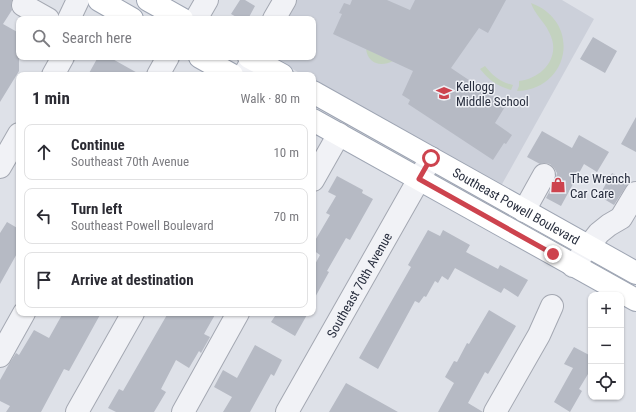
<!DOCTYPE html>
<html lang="en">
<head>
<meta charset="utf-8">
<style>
  :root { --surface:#fff; --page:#f2f2f3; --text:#2b2b33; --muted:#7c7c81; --line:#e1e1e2 }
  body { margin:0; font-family:"Roboto Condensed",sans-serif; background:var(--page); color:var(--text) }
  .controls { position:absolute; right:12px; bottom:12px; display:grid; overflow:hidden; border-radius:8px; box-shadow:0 1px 3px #0004 }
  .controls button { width:36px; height:36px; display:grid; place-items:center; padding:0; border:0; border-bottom:1px solid var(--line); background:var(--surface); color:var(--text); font:20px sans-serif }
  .stop { position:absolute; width:12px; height:12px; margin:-9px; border:3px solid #cd434e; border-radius:50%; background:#fff }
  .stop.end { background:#cd434e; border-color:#fff; box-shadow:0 1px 4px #0008 }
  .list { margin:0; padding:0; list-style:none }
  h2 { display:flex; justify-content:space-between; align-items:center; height:52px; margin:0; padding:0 16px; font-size:17px }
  h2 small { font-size:13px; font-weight:400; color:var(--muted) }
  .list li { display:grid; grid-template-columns:26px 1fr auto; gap:12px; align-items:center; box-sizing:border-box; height:56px; margin:0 8px 8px; padding:0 8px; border:1px solid var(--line); border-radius:8px }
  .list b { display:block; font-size:15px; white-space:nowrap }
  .list p { margin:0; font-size:13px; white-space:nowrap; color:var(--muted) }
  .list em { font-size:13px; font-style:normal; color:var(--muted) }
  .icon { flex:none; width:22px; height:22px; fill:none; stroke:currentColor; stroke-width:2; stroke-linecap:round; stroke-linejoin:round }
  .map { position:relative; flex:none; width:636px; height:412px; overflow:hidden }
  .search { position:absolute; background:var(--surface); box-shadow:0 1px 3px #0004; left:16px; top:16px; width:300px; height:44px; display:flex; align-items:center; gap:10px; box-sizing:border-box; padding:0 14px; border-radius:8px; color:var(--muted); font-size:15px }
  .panel { position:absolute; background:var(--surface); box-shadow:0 1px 3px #0004; left:16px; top:72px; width:300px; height:244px; border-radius:8px }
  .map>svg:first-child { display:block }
</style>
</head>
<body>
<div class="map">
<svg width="636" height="412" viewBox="0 0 636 412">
  <rect width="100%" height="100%" fill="#dee1e8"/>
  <path fill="#ccd0da" d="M292 0H562L594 19 501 186 313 80V75H303L272 57H313V19H282Z"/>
  <path fill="#c3d2bf" d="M531 3C582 22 570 89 517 91L519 86V81C543 78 562 56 549 32 544 21 535 15 531 3Z
    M366 49 393 61C381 67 368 64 366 49Z
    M485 66C493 76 500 82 513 85L511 90C497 86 489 80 480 69Z"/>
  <path fill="#b6bac4" d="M0 0H12L11 5 12 10 3 24 19 33V71L0 102Z
    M240 0H245L255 6 248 19H240L231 14Z
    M352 0H387L410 10 415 0H506L488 33 479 28 451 68 506 105 495 123 512 135 506 144 504 143 493 160 408 104 410 100 402 95 413 71 333 34 342 14 339 13 344 3 350 5Z
    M593 37 617 51 605 73 580 59Z
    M98 57H109L141 75H88Z
    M636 117V152L621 144Z
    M542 131 572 148 579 135 609 152 597 172 584 164 561 206 546 198 555 181 557 173 554 168 550 164 544 163 540 164 527 157Z
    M612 173 629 182 614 205 599 196Z
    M337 176 363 190 362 193 373 199 350 240 346 238 327 271 329 272 313 301V268L320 255 313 250V244L330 215 326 213 336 196 328 192Z
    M7 222 19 229V250L0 284V233Z
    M428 230 440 236 443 230 470 245 466 252 498 269 500 265 528 280 518 297 504 288 501 293 455 268 448 280 442 276 438 283 435 281 426 297 424 296 419 303 415 301 378 369 359 358 411 267 408 265Z
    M489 310 516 326 488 374 485 372 468 403 483 412H438L454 383 445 377 454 361 457 362 467 343 469 344Z
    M63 313H101L69 371 64 369 41 412H6L10 406 0 401V380L9 364 16 353 19 355 34 330 49 338Z
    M168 313H216L204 334 210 337 201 353 199 351 189 368 176 360 161 389 166 392 154 412H116L108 408 119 389 123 391Z
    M277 313H308L295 336 271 322Z
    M255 345 282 360 274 376 271 374 250 412H223L232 397 214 387 223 370 237 378Z
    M574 347 591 356V369L579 389 582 391 570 412 554 402 573 368 564 364Z
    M346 383 398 412H329Z"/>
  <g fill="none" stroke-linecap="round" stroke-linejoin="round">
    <defs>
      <g id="minor">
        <path d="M23 5 48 19"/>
        <path d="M69 19 78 0"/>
        <path d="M196 19 207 0"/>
        <path d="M274 19 285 0"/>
        <path d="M53 75 63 57"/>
        <path d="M158 75 168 57"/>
        <path d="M244 75 254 57"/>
        <path d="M0 167 19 134"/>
        <path d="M313 180 339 134"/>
        <path d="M524 211 544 175"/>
        <path d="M573 266 599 233 609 225 621 218 636 193"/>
        <path d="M0 356 24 313"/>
        <path d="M77 412 133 313"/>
        <path d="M183 412 238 313"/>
        <path id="s1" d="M287 412 431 158"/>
        <path d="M495 412 539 335 552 306"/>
      </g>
      <g id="major">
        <path d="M99 0 132 19"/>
        <path d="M148 0 182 19"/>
        <path d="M200 57 232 75"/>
        <path d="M249 57 282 75"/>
        <path id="s2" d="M313 92 636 273"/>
        <path d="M313 120 636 300"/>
      </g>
    </defs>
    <use href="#minor" stroke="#a4a8b2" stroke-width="24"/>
    <use href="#major" stroke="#9ea5b3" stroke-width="24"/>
    <use href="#minor" stroke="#f1f2f6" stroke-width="22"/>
    <use href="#major" stroke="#fff" stroke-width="22"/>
  </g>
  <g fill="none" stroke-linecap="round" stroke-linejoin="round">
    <path stroke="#cd434e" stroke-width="5" d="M431 158 419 179 553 254"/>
  </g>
  <defs>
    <symbol id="school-bare" viewBox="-9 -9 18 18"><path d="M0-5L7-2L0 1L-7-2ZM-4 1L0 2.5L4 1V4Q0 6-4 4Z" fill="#cd434e" stroke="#eef0f5" stroke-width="2.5" paint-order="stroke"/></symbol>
    <symbol id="shop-bare" viewBox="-9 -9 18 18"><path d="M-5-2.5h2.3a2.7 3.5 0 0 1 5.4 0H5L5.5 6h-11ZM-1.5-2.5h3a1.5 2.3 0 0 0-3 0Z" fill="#cd434e" stroke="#eef0f5" stroke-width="2.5" paint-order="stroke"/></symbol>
  </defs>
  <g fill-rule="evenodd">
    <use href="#school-bare" x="433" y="82" width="22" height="22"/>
    <use href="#shop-bare" x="547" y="174" width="22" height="22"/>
  </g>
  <g text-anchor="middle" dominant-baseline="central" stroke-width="3" stroke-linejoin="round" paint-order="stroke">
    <g font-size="13" fill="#282e3e" stroke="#eef0f5" text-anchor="start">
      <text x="456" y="86">Kellogg<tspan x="456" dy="15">Middle School</tspan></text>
      <text x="570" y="178">The Wrench<tspan x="570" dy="15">Car Care</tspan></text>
    </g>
    <g font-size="13" fill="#282e3e" stroke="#eef0f5">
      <text stroke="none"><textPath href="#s2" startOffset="233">Southeast Powell Boulevard</textPath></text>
      <text stroke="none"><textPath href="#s1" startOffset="146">Southeast 70th Avenue</textPath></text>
    </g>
  </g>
</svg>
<div class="controls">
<button>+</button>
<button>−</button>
<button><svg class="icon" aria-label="locate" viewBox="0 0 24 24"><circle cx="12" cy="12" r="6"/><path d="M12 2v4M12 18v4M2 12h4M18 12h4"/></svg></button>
</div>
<div class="stop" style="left:431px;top:158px"></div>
<div class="stop end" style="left:553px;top:254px"></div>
<div class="search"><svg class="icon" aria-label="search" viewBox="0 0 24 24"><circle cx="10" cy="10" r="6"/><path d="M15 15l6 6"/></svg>Search here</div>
<section class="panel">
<h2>1 min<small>Walk · 80 m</small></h2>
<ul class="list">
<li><svg class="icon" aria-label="ahead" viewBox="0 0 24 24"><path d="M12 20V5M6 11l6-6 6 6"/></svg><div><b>Continue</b><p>Southeast 70th Avenue</p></div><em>10 m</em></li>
<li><svg class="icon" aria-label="left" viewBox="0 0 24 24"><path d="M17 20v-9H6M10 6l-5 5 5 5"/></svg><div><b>Turn left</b><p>Southeast Powell Boulevard</p></div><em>70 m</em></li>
<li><svg class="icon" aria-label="arrive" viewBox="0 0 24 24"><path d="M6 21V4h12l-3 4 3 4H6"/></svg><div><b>Arrive at destination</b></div></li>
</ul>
</section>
</div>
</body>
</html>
